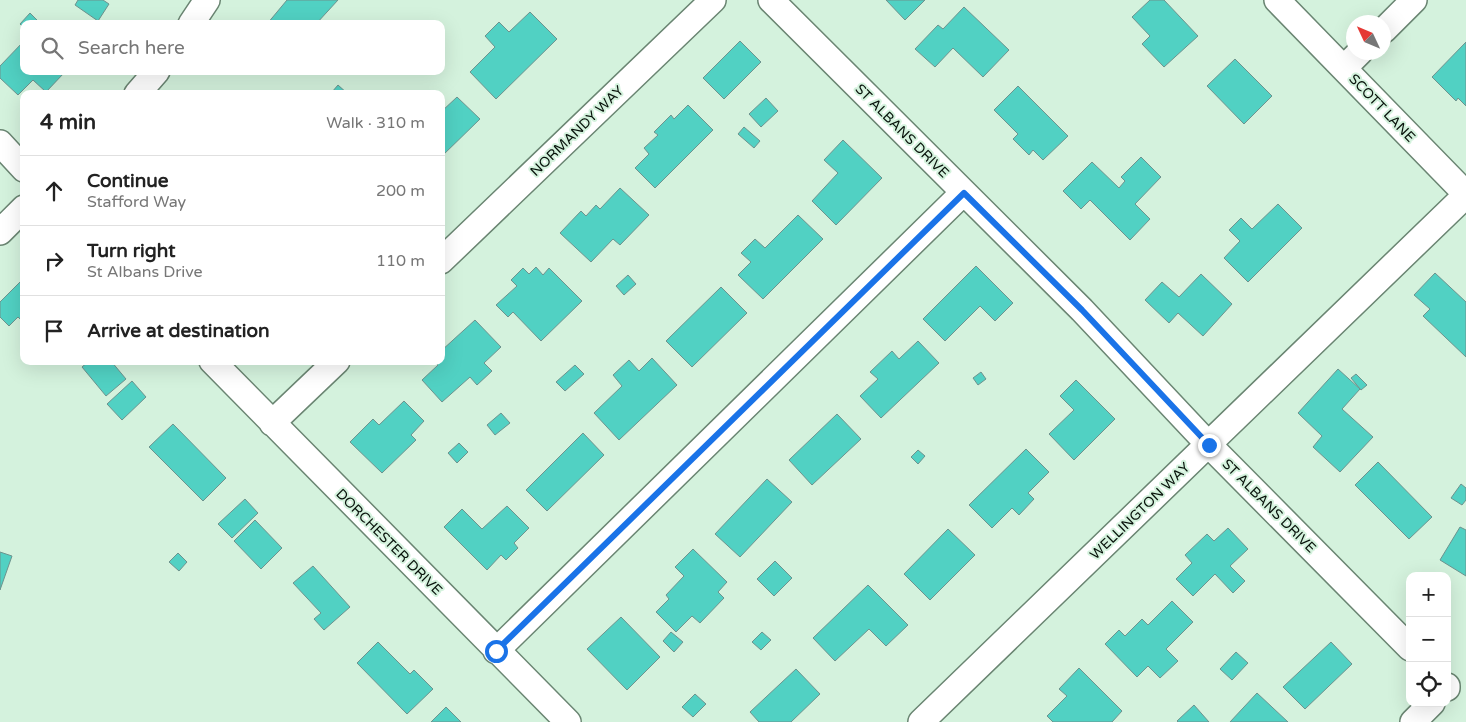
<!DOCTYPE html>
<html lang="en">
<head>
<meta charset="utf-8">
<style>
  :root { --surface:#fff; --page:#f6f6f6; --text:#222; --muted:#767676; --line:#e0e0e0 }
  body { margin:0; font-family:"Varela Round",sans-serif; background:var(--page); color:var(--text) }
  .controls { position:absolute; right:15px; bottom:15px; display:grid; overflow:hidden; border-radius:10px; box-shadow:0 5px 20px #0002 }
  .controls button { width:45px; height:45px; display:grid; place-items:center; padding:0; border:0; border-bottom:1px solid var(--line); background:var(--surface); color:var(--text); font:25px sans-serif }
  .compass { position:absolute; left:1346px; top:15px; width:45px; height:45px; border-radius:50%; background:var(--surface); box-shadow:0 5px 20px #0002; rotate:314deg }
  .stop { position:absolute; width:15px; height:15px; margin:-11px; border:4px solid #1a73e8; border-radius:50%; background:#fff }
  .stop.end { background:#1a73e8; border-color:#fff; box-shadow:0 1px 5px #0008 }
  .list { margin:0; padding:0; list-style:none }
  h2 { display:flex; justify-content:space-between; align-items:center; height:65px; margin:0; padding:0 20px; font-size:21px }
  h2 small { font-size:16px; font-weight:400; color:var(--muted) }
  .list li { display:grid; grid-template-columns:32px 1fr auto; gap:15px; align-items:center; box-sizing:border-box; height:70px; padding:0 20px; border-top:1px solid var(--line) }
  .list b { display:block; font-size:19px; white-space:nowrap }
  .list p { margin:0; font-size:16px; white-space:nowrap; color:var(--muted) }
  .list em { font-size:16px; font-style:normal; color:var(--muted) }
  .icon { flex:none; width:28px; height:28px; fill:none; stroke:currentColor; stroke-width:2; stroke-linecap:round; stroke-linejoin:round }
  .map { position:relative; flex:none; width:1466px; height:722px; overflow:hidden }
  .search { position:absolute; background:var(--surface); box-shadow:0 5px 20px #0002; left:20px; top:20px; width:425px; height:55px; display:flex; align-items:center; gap:12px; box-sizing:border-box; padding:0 18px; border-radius:10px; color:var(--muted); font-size:19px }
  .panel { position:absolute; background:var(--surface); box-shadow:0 5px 20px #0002; left:20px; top:90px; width:425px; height:275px; border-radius:10px }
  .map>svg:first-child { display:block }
</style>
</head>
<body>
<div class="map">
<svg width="1466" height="722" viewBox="0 0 1466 722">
  <rect width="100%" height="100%" fill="#d4f2dd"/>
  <path fill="#51d1c3" stroke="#6d938e" d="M78 0H103L109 4 98 21 75 5Z
    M287 0H338L316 24H267Z
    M886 0H925L905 20Z
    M1150 0H1164L1198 36 1164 67 1142 44 1150 36 1132 17Z
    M964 7 1009 50 983 77 953 48 935 67 915 49 938 25 943 29Z
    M530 12 557 39 496 99 470 72 495 47 485 36 499 22 509 32Z
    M30 13 41 24H24V28L20 24Z
    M24 41V71L64 73 46 92 33 80 18 95 0 78V66Z
    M740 41 761 62 724 99 703 78Z
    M1466 42V106L1458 98 1456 101 1432 77Z
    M1235 59 1272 96 1244 124 1207 86Z
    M338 85 348 94H334L332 92Z
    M1018 86 1068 136 1043 160 1033 150 1029 155 1013 139 1018 134 994 110Z
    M457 97 480 119 441 157V112Z
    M766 98 778 111 761 127 749 114Z
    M688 105 713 130 655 188 635 168 649 154 644 148 658 135 654 132 671 115 674 119Z
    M744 127 760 141 754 148 738 134Z
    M843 140 882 178 836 225 812 201 838 173 824 160Z
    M1141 157 1161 177 1135 204 1150 219 1130 240 1090 200 1081 209 1063 191 1092 162 1119 188 1125 181 1121 177Z
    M620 188 649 215 620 245 613 239 591 262 560 233 581 211 586 216 596 205 600 209Z
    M1278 204 1302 228 1248 282 1224 258 1240 241 1229 230 1241 218 1252 229Z
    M798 215 823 239 763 299 738 275 751 262 741 253 755 239 765 248Z
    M976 266 1013 303 995 321 980 306 945 341 923 319Z
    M536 267 543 275 549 268 582 301 541 341 513 312 508 317 496 305 517 286 511 280 523 268 529 274Z
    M1435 273 1466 302V357L1423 316 1430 309 1414 295Z
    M1201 274 1232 304 1203 336 1178 313 1169 323 1145 300 1162 282 1179 297Z
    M628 275 636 284 624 295 616 286Z
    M24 278V323L18 317 9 326 0 317V302Z
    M721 287 747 313 692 367 666 341Z
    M475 320 501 347 484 363 492 371 477 385 470 377 442 402 422 380 438 365 434 361H441V351Z
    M918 341 939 363 881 418 860 396 878 379 870 372 892 351 899 359Z
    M652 358 677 385 619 440 594 413 622 386 613 375 629 360 639 371Z
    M89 361H111L126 379 106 396 82 367Z
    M575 365 584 374 565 391 556 382Z
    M1338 369 1360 389 1342 409 1373 437 1340 472 1313 447 1322 436 1298 413Z
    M981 372 986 379 978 385 973 378Z
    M1356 374 1367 385 1361 390 1351 378Z
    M1076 380 1115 419 1074 460 1049 434 1074 410 1060 396Z
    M132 381 146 397 122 420 107 404Z
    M404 401 424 421 411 435 416 440 382 473 350 442 373 419 379 425Z
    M501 413 510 423 495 435 487 425Z
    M837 414 861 439 812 485 789 460Z
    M173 424 226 478 203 501 149 447Z
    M583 433 604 455 547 511 526 490Z
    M459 443 468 452 457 463 448 453Z
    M1026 449 1049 472 1028 493 1034 499 1019 515 1012 508 992 528 969 505Z
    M918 450 925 456 918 464 911 457Z
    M1378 462 1432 517 1409 539 1355 485Z
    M767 479 792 502 740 557 715 534Z
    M1461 484 1466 488V500L1462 505 1451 498Z
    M245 499 258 513 232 538 218 524Z
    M507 506 529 528 514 543 518 548 506 560 501 555 487 570 444 527 462 509 482 529Z
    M255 520 282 548 261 569 234 541Z
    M1460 527 1466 530V576L1440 560Z
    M1228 528 1248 549 1230 566 1245 581 1233 593 1215 574 1193 596 1176 579 1192 563 1185 555 1207 534 1214 541Z
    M948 529 975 555 930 600 904 574Z
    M693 549 727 582 718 592 724 598 700 623 692 616 676 632 656 612 669 599 666 595 684 576 675 567Z
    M0 552 12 556 0 590Z
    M178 553 187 562 179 571 169 562Z
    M775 561 792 578 774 596 757 579Z
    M313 566 350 607 324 630 314 619 321 613 293 583Z
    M868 585 908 625 886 646 869 629 835 661 813 638Z
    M1172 601 1193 622 1166 649 1178 661 1160 678 1148 666 1137 677 1105 644 1119 630 1125 636 1142 619 1148 625Z
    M621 617 660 657 627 690 587 649Z
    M671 632 683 642 674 652 663 641Z
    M762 632 771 640 761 650 752 642Z
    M378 642 410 674 414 670 433 689 407 714 357 663Z
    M1331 642 1352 664 1305 709 1283 687Z
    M1236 652 1248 663 1232 680 1220 669Z
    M1079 668 1122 711 1112 722H1053L1047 716 1067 696 1059 689Z
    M796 669 820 694 791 722H759L750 712Z
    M1257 693 1288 722H1230Z
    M695 694 706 704 693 717 682 707Z
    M1194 705 1209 722H1178L1177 721Z
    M446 707 461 722H431Z"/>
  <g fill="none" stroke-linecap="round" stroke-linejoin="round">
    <defs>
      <path id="minor" d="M771 0 1082 310 1209 445 1410 648
        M1277 0 1466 194
        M191 24 207 0
        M1384 30 1414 0
        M1344 68 1360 52
        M137 94 157 71
        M0 143 24 169
        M0 232 24 208
        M441 261 713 0
        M212 361 568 722
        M272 423 337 361
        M496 651 963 193
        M1447 686V688
        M921 722 1466 195
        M1413 722 1432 703"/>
    </defs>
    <use href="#minor" stroke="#6a8572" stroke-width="28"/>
    <use href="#minor" stroke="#fff" stroke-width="25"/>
  </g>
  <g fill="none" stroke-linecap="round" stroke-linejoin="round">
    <path stroke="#1a73e8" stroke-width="6" d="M496 651 964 193 1082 310 1209 445"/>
  </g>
  <g text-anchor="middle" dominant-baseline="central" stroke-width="4" stroke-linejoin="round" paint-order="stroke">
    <g font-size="14" fill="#07110a" stroke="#d4f2dd">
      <text transform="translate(1382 108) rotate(46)">SCOTT LANE</text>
      <text transform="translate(577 131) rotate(-44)">NORMANDY WAY</text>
      <text transform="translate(902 131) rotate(45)">ST ALBANS DRIVE</text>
      <text transform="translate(1269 506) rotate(45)">ST ALBANS DRIVE</text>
      <text transform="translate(1140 511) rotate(-44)">WELLINGTON WAY</text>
      <text transform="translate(389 542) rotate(45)">DORCHESTER DRIVE</text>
    </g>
  </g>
</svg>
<div class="controls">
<button>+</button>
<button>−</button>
<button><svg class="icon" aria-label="locate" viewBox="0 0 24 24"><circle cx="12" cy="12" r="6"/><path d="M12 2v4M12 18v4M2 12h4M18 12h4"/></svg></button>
</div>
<svg class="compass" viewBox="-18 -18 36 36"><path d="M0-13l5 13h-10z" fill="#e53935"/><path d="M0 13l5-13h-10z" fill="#767676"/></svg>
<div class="stop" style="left:496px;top:651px"></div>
<div class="stop end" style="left:1209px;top:445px"></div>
<div class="search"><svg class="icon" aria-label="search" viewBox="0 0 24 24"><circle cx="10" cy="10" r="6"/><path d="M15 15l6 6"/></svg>Search here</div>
<section class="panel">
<h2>4 min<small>Walk · 310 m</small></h2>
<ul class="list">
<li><svg class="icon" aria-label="ahead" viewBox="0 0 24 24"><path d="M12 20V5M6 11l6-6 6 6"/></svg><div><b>Continue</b><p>Stafford Way</p></div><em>200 m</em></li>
<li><svg class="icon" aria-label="right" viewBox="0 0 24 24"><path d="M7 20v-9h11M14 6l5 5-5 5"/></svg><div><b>Turn right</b><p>St Albans Drive</p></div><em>110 m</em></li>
<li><svg class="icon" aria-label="arrive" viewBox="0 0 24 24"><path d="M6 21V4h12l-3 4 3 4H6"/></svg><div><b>Arrive at destination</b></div></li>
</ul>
</section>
</div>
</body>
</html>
